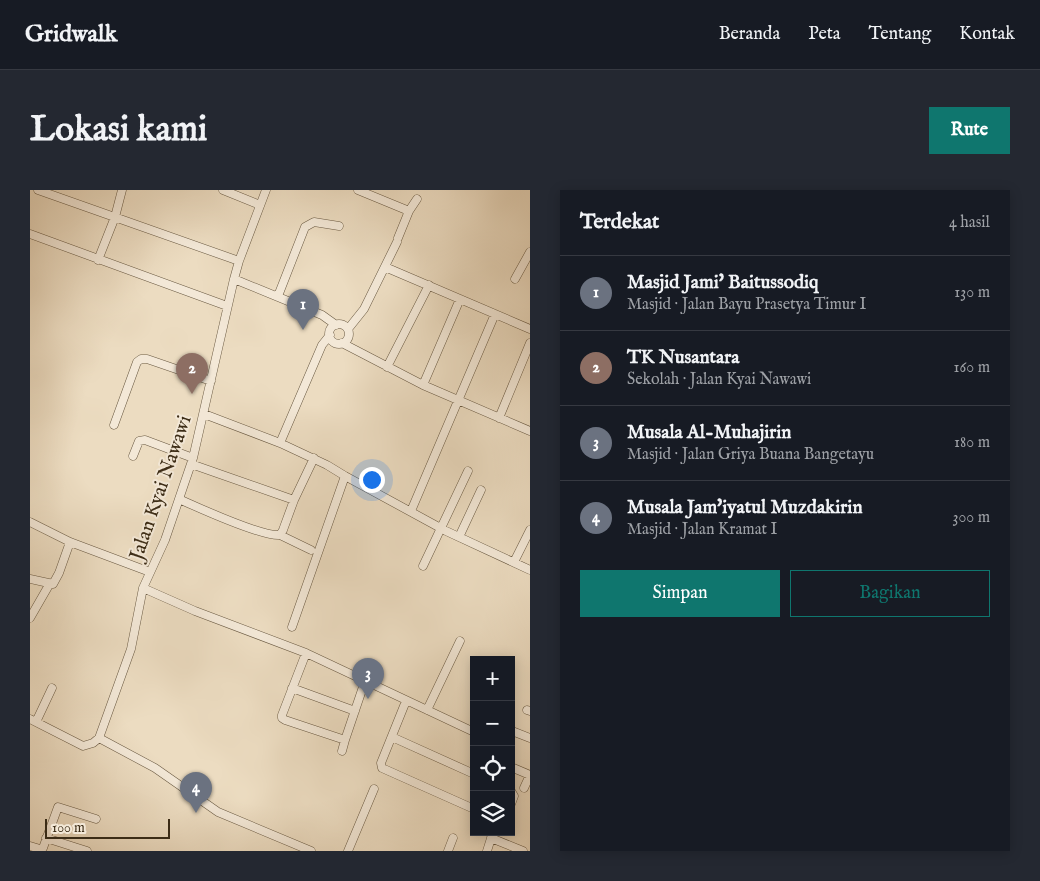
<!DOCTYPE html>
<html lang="id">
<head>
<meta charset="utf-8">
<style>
  :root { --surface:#171b24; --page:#242831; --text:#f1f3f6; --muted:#9ea1a6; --line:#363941; --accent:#0f766e }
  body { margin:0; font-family:"IM FELL English",serif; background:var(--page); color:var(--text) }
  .controls { position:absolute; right:15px; bottom:15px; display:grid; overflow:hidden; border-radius:0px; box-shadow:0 2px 12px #0003 }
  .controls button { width:45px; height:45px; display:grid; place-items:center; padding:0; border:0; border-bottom:1px solid var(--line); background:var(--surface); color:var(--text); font:25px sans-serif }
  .scale { position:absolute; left:15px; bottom:12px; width:125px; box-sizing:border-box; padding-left:5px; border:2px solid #3c2c16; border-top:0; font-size:14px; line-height:18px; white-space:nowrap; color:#3c2c16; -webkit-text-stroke:4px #f3e8d7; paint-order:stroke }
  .you { position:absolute; left:341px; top:289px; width:18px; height:18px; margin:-12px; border:4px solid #fff; border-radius:50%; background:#1a73e8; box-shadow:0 0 0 8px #1a73e833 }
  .badge { display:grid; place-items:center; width:32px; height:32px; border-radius:50%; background:var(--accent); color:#fff; font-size:16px; font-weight:700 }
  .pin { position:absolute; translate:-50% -41px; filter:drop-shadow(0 1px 2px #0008) }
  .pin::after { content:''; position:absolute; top:26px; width:18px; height:15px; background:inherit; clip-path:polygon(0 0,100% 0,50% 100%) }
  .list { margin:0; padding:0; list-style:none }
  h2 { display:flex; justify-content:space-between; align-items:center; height:65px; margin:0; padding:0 20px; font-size:21px }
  h2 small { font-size:16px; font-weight:400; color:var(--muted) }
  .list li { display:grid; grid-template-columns:32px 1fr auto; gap:15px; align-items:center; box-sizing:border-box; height:75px; padding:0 20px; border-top:1px solid var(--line) }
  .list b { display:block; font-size:19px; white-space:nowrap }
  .list p { margin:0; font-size:16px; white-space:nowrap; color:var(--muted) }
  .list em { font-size:16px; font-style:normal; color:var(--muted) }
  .actions { display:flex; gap:10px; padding:15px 20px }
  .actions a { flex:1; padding:11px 0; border:1px solid var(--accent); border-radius:0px; text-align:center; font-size:18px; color:var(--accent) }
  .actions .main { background:var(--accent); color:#fff }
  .icon { flex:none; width:28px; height:28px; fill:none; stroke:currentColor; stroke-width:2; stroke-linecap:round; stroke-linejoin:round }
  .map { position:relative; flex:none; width:500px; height:661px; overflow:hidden; border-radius:0px }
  header { display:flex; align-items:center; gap:30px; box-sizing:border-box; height:70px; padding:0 25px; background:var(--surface); border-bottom:1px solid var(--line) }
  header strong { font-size:24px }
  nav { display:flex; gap:28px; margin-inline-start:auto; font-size:18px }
  .intro { display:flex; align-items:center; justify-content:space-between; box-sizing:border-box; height:120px; padding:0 30px }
  h1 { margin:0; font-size:35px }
  .button { padding:12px 22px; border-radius:0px; background:var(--accent); color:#fff; font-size:18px; font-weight:700 }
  main { display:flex; gap:30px; padding:0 30px }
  aside { flex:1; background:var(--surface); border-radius:0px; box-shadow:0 2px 12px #0003 }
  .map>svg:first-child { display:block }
</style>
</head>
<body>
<header>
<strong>Gridwalk</strong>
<nav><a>Beranda</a><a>Peta</a><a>Tentang</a><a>Kontak</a></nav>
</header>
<div class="intro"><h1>Lokasi kami</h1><a class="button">Rute</a></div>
<main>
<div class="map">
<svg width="500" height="661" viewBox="0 0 500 661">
  <rect width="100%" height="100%" fill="#ecdcc1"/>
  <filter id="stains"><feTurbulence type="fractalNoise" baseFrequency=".004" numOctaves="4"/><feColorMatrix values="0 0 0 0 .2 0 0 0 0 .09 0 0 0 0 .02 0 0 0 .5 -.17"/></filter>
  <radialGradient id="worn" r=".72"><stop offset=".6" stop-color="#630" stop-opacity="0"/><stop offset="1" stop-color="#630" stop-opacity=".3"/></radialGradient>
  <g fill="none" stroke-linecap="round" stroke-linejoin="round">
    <defs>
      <path id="street" d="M8 0 209 71
        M193 0 230 15
        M328 0 379 21
        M0 44 197 116
        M368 48 379 21 387 9
        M68 70 85 27 92 0
        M355 77 500 139
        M204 89 292 125 306 135
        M485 89 500 62
        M248 106 275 37 284 32 309 36
        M299 144a10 10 0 1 1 20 0a10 10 0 1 1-20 0Z
        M318 139 334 119 367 52
        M312 153 393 195 500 241
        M357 177 399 95
        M393 195 430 109
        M174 224 250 253 297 275 315 286 416 341 500 380
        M469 228 500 153
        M84 235 107 172 111 169H117L181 191
        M250 253 292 155 300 145
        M103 266 109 251 115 250 163 268
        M161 274 264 310
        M149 309C169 318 232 347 250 345L281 360
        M381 321 465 124
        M0 332 40 352 120 382
        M250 345 253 340 264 310 284 268
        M429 347 451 300
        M484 372 500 340
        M393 376 438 281
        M0 389 23 394 29 383 40 352
        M113 398 165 421 276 463 444 542
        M0 428 19 395
        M262 437 315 286
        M276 463 252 525V528L255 530 315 550 335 491
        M262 498 325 521
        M376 511 351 573 352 578 444 619
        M397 520 430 451
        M497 520 500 521
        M0 529 53 556 63 553 69 548 101 459 113 398 135 350 163 268 204 89 209 71 236 0
        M6 532 22 498
        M482 541 500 548
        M362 547 444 584
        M69 548 125 578 188 622 281 661
        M312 561 315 550
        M481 577 500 585
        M494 598 500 585
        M481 601 484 606 481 614
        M16 648 57 661
        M461 648 493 661
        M0 656 10 659 13 658 28 617 66 629
        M318 661 344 599
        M418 661 423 648
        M457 661 463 642"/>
    </defs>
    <use href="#street" stroke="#685841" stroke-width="9"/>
    <use href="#street" stroke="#f3e8d7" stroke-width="8"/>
  </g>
  <g text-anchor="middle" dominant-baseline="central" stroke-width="4" stroke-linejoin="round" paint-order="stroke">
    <g font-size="20" fill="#3c2c16" stroke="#f3e8d7">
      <text transform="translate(131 298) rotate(-71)">Jalan Kyai Nawawi</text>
    </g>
  </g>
  <rect width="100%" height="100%" filter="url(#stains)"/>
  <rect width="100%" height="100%" fill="url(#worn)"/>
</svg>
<div class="controls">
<button>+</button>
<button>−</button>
<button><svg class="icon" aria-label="locate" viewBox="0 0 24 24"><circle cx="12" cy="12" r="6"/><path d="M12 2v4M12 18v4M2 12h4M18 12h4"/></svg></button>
<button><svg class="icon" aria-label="layers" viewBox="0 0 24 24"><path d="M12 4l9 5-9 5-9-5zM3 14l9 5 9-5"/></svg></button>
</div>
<div class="scale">100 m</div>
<div class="you"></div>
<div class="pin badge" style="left:273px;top:140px;background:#6b7280">1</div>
<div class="pin badge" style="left:162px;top:204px;background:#8d6e63">2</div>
<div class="pin badge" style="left:338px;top:509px;background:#6b7280">3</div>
<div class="pin badge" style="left:166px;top:623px;background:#6b7280">4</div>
</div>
<aside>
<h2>Terdekat<small>4 hasil</small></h2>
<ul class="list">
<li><span class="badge" style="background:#6b7280">1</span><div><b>Masjid Jami' Baitussodiq</b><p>Masjid · Jalan Bayu Prasetya Timur I</p></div><em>130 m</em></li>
<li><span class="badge" style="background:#8d6e63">2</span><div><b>TK Nusantara</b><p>Sekolah · Jalan Kyai Nawawi</p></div><em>160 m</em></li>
<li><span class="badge" style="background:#6b7280">3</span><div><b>Musala Al-Muhajirin</b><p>Masjid · Jalan Griya Buana Bangetayu</p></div><em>180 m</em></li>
<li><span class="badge" style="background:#6b7280">4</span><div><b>Musala Jam'iyatul Muzdakirin</b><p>Masjid · Jalan Kramat I</p></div><em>300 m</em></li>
</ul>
<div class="actions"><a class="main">Simpan</a><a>Bagikan</a></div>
</aside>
</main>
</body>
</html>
